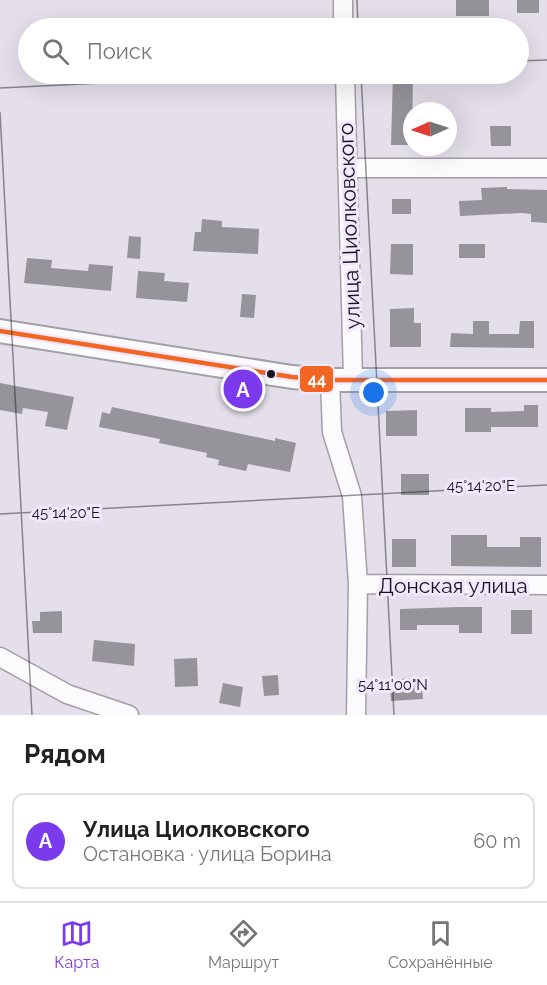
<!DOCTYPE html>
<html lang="ru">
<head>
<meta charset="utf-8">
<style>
  :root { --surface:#fff; --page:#f6f6f6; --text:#222; --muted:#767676; --line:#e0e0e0; --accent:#7c3aed }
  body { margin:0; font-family:Raleway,sans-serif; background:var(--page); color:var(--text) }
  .compass { position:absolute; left:403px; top:102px; width:54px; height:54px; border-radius:50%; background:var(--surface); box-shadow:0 6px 24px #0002; rotate:267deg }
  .you { position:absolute; left:374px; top:393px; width:21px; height:21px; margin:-15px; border:4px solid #fff; border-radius:50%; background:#1a73e8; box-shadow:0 0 0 9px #1a73e833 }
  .badge { display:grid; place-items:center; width:39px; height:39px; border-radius:50%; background:var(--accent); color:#fff; font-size:20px; font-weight:700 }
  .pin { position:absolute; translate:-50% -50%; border:3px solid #fff; box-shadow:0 2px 6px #0006 }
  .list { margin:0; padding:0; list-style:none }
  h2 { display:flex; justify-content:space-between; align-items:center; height:78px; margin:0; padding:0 24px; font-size:26px }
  h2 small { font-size:20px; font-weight:400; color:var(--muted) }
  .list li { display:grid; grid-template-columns:39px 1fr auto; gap:18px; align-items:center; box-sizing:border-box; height:96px; margin:0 12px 12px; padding:0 12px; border:2px solid var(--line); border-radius:12px }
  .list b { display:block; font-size:22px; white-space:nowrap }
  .list p { margin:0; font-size:20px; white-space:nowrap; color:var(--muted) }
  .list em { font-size:20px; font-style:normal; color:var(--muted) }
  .icon { flex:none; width:33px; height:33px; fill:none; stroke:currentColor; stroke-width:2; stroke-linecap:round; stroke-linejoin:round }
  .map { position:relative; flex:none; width:547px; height:715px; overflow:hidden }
  .search { position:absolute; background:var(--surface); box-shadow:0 6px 24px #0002; left:18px; right:18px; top:18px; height:66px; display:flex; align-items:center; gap:15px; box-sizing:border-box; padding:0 21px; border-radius:33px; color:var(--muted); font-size:22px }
  .sheet { height:186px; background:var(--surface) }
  nav { display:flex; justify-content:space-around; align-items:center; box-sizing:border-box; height:84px; border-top:2px solid var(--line); background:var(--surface); font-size:16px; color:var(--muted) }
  nav a { display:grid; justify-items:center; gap:3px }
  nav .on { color:var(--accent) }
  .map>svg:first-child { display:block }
</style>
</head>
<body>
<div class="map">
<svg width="547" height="715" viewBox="0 0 547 715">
  <rect width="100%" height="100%" fill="#e4dfea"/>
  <path fill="#97939b" d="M456 0H489V16H456Z
    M517 0H539V13H517Z
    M393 74H413L412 145H391Z
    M490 126H511V146H491Z
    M507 187V189L547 190V223L531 222V214L522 213 460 216 459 201 482 200 481 188Z
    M392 199H411V214H392Z
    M202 219 222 221V227L259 229 258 254 193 251 195 232H201Z
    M129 236 141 237 140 259 127 258Z
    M391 244H413V275L390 274Z
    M459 244H485V258H459Z
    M27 258 52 260 51 268 88 271 89 264 113 266 111 291 24 283Z
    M138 271 165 273 164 281 189 283 187 302 136 298Z
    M242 294 256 295 254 318 240 317Z
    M414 308V323H421V347H390V309Z
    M473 321H489V334H519L520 321H534V348L450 347 451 333 473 334Z
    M0 383 74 397 67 430 45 426 48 412 23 408 22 414 0 410Z
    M524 405H538V427H491V432H465V408H491V412L524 411Z
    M112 407 275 441V438L296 443 290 472 248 464 246 471 218 465 219 460 206 457 207 453 159 443 160 439 99 427 102 412 110 414Z
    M417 410V436H386V411Z
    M401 474H429V495H401Z
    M451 535H487V547H520V537H541V567L451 566Z
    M392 539H416V567H392Z
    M459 607H482V633H459V625H417V630H400V609Z
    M511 610H532V634H511Z
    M62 611V633H33L32 621H40V612Z
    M94 640 135 644 134 666 92 661Z
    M197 658 198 686 175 687 174 659Z
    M278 675 279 695 264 696 262 676Z
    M421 677 423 699 391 701 389 680Z
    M223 683 243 687 240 707 219 703Z"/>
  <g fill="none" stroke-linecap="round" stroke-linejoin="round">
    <defs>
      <path id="minor" d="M343 0V28
        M345 74 353 379
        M347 168H547
        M330 380 332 432 352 496 358 584 356 715
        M358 584 547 585
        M0 657 67 694 129 715"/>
      <path id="tertiary" d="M0 331 292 377 330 380H547"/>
    </defs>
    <use href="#minor" stroke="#a39fa7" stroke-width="21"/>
    <use href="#tertiary" stroke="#a39fa7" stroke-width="26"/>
    <use href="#minor" stroke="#fbfafc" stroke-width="18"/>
    <use href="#tertiary" stroke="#fbfafc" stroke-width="22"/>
    <defs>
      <path id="bus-1" d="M0 331 292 377 330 380H547"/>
    </defs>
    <use href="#bus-1" stroke="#f1e8fb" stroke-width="9"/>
    <use href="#bus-1" stroke="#f26522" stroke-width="4.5"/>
  </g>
  <path fill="none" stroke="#17141b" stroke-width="1.5" stroke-opacity="0.45" d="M357 0 358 28M518 61 547 60M361 74 394 715M0 88 286 74M0 112 32 715M0 514 547 485"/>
  <circle fill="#17141b" stroke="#f1e8fb" stroke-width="2" cx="271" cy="374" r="5"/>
  <g text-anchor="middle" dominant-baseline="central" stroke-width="6" stroke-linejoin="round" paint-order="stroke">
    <g font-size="21" fill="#17141b" stroke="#f1e8fb">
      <text transform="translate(349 226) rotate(-92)">улица Циолковского</text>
      <text x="453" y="585">Донская улица</text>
    </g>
  </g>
  <g font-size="15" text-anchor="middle" fill="#17141b" stroke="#f1e8fb" stroke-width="6" stroke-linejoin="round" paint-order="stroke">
    <text x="481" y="491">45°14'20"E</text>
    <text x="66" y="518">45°14'20"E</text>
    <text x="393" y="690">54°11'00"N</text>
  </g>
  <rect stroke="#f1e8fb" stroke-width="2" x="299" y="365" width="35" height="28" rx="6" fill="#f26522"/>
  <g font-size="16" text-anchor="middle" font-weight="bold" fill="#fff">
    <text x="317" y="385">44</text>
  </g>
</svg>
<svg class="compass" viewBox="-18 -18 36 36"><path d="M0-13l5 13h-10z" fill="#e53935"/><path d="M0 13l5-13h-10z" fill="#767676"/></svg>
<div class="you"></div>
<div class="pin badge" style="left:243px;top:389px">A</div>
<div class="search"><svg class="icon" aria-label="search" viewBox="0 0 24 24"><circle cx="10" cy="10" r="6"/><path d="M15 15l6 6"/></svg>Поиск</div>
</div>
<section class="sheet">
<h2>Рядом<small></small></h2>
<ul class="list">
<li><span class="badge">A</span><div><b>Улица Циолковского</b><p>Остановка · улица Борина</p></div><em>60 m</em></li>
</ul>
</section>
<nav>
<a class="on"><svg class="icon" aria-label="map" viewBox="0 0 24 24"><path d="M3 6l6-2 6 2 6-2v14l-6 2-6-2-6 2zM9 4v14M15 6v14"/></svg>Карта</a>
<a><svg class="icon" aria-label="directions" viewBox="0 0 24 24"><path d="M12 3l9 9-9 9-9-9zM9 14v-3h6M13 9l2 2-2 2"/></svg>Маршрут</a>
<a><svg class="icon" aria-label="saved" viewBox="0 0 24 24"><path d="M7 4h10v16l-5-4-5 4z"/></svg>Сохранённые</a>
</nav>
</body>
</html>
